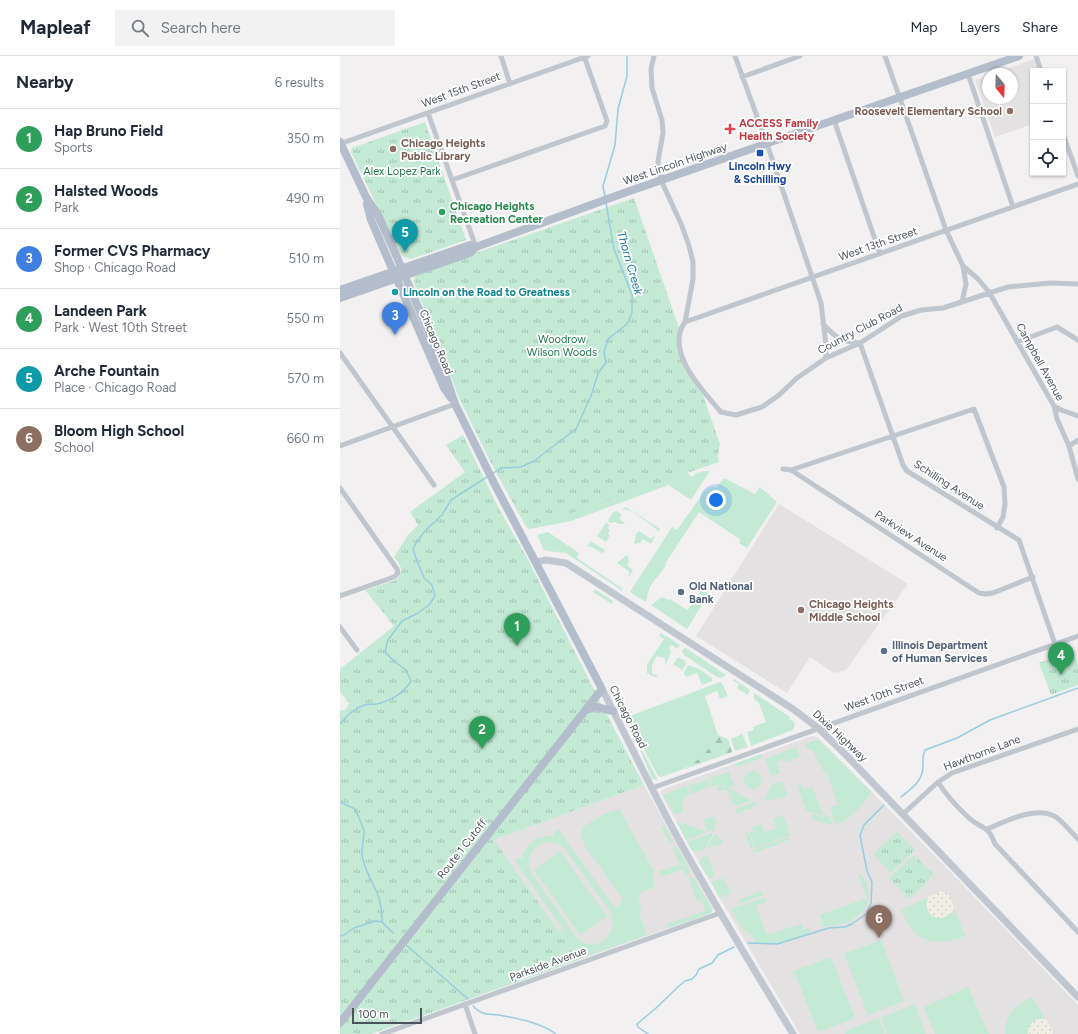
<!DOCTYPE html>
<html lang="en">
<head>
<meta charset="utf-8">
<style>
  :root { --surface:#fff; --page:#f2f2f3; --text:#1f2937; --muted:#747a83; --line:#e0e1e3; --accent:#d93025 }
  body { margin:0; font-family:Figtree,sans-serif; background:var(--page); color:var(--text) }
  .controls { position:absolute; right:12px; top:12px; display:grid; overflow:hidden; border-radius:0px; box-shadow:0 1px 3px #0004 }
  .controls button { width:36px; height:36px; display:grid; place-items:center; padding:0; border:0; border-bottom:1px solid var(--line); background:var(--surface); color:var(--text); font:20px sans-serif }
  .compass { position:absolute; left:642px; top:12px; width:36px; height:36px; border-radius:50%; background:var(--surface); box-shadow:0 1px 3px #0004; rotate:161deg }
  .scale { position:absolute; left:12px; bottom:10px; width:70px; box-sizing:border-box; padding-left:4px; border:2px solid #4a525b; border-top:0; font-size:11px; line-height:14px; white-space:nowrap; color:#4a525b; -webkit-text-stroke:3px #fff; paint-order:stroke }
  .you { position:absolute; left:376px; top:444px; width:14px; height:14px; margin:-10px; border:3px solid #fff; border-radius:50%; background:#1a73e8; box-shadow:0 0 0 6px #1a73e833 }
  .badge { display:grid; place-items:center; width:26px; height:26px; border-radius:50%; background:var(--accent); color:#fff; font-size:13px; font-weight:700 }
  .pin { position:absolute; translate:-50% -33px; filter:drop-shadow(0 1px 2px #0008) }
  .pin::after { content:''; position:absolute; top:21px; width:14px; height:12px; background:inherit; clip-path:polygon(0 0,100% 0,50% 100%) }
  .list { margin:0; padding:0; list-style:none }
  h2 { display:flex; justify-content:space-between; align-items:center; height:52px; margin:0; padding:0 16px; font-size:17px }
  h2 small { font-size:13px; font-weight:400; color:var(--muted) }
  .list li { display:grid; grid-template-columns:26px 1fr auto; gap:12px; align-items:center; box-sizing:border-box; height:60px; padding:0 16px; border-top:1px solid var(--line) }
  .list b { display:block; font-size:15px; white-space:nowrap }
  .list p { margin:0; font-size:13px; white-space:nowrap; color:var(--muted) }
  .list em { font-size:13px; font-style:normal; color:var(--muted) }
  .icon { flex:none; width:22px; height:22px; fill:none; stroke:currentColor; stroke-width:2; stroke-linecap:round; stroke-linejoin:round }
  .map { position:relative; flex:none; width:738px; height:978px; overflow:hidden }
  header { display:flex; align-items:center; gap:24px; box-sizing:border-box; height:56px; padding:0 20px; background:var(--surface); border-bottom:1px solid var(--line) }
  header strong { font-size:19px }
  nav { display:flex; gap:22px; margin-inline-start:auto; font-size:14px }
  .search { width:280px; height:36px; background:var(--page); display:flex; align-items:center; gap:10px; box-sizing:border-box; padding:0 14px; border-radius:0px; color:var(--muted); font-size:15px }
  main { display:flex }
  aside { flex:1; background:var(--surface) }
  .map>svg:first-child { display:block }
</style>
</head>
<body>
<header>
<strong>Mapleaf</strong>
<div class="search"><svg class="icon" aria-label="search" viewBox="0 0 24 24"><circle cx="10" cy="10" r="6"/><path d="M15 15l6 6"/></svg>Search here</div>
<nav><a>Map</a><a>Layers</a><a>Share</a></nav>
</header>
<main>
<aside>
<h2>Nearby<small>6 results</small></h2>
<ul class="list">
<li><span class="badge" style="background:#2e9e5b">1</span><div><b>Hap Bruno Field</b><p>Sports</p></div><em>350 m</em></li>
<li><span class="badge" style="background:#2e9e5b">2</span><div><b>Halsted Woods</b><p>Park</p></div><em>490 m</em></li>
<li><span class="badge" style="background:#3f7fe0">3</span><div><b>Former CVS Pharmacy</b><p>Shop · Chicago Road</p></div><em>510 m</em></li>
<li><span class="badge" style="background:#2e9e5b">4</span><div><b>Landeen Park</b><p>Park · West 10th Street</p></div><em>550 m</em></li>
<li><span class="badge" style="background:#0f9aa8">5</span><div><b>Arche Fountain</b><p>Place · Chicago Road</p></div><em>570 m</em></li>
<li><span class="badge" style="background:#8d6e63">6</span><div><b>Bloom High School</b><p>School</p></div><em>660 m</em></li>
</ul>
</aside>
<div class="map">
<svg width="738" height="978" viewBox="0 0 738 978">
  <defs>
    <pattern id="forest-firs" width="22" height="20" patternUnits="userSpaceOnUse"><rect width="22" height="20" fill="#c4ead6"/><path d="M5 1l3.5 6h-7zM16 11l3.5 6h-7z" fill="#a1c0b1"/></pattern>
    <pattern id="sand-dots" width="8" height="8" patternUnits="userSpaceOnUse"><rect width="8" height="8" fill="#f1eee3"/><path d="M2 2h.1M6 6h.1" fill="none" stroke="#d0cec5" stroke-width="1.8" stroke-linecap="round"/></pattern>
    <pattern id="park-tufts" width="24" height="20" patternUnits="userSpaceOnUse"><rect width="24" height="20" fill="#c4ead6"/><path d="M3 7l-1-3M5 7V3M7 7l1-3M15 17l-1-3M17 17v-4M19 17l1-3" fill="none" stroke="#a1c0b1"/></pattern>
  </defs>
  <rect width="100%" height="100%" fill="#f2f0f0"/>
  <path fill="#e3e1e1" d="M694 3 699 15H693V68L655 81 635 24 648 20V42H672V18H652Z
    M439 448 568 528 506 614 494 617 470 601 447 637 356 580Z
    M472 680 477 681 603 808 738 949V978H460L364 815 321 738V735L324 733Z
    M304 729 373 853 372 856 368 858 239 904 154 784Z"/>
  <path fill="#c4ead6" fill-rule="evenodd" d="M364 415H370L351 444 327 428 325 431H323L231 465 190 473 187 472 182 464 186 466 347 417 352 421 356 417Z
    M384 422 415 438 420 431 437 446 407 492 399 487 401 484 359 456 325 508 326 509C321 518 313 524 309 533 308 537 307 542 306 546L290 536 332 471 337 474 364 436 371 431H377Z
    M286 451 320 473 318 476C317 472 296 458 291 455 288 454 285 454 282 453Z
    M277 455 282 459 279 463 285 467 284 468H279L275 466 270 467 268 465 273 456Z
    M266 467 269 468 268 472 270 475 268 478 270 479 266 486 257 480Z
    M299 475 311 483 314 480 315 481 311 488 303 483 300 487 294 488 296 478Z
    M208 476 239 497 237 502 283 533 281 534 226 497 208 495 203 493 200 485 197 479Z
    M251 485 265 494 263 497C258 496 251 489 247 490Z
    M287 499 289 505 287 509 293 514 289 521 288 520 290 516 277 507Z
    M362 533 368 537V539L347 573 311 549 322 541 328 544 330 543 347 554 351 549H352Z
    M254 534H256L272 544 273 546 272 548 253 536Z
    M321 577 340 589 337 593 332 589 329 591 331 596 325 610V602L317 600 312 609V618L318 619 317 621 312 620 307 617V608L324 583 319 580Z
    M344 592H346L386 619 381 622 377 621 344 599 342 595Z
    M338 601 344 604 346 608 342 614 336 610 333 609Z
    M348 609 359 613 372 622V625L362 629 357 617 346 621 344 617Z
    M394 623 410 634 408 639 398 633 397 632 399 628 392 624Z
    M380 626 383 629 388 640 380 643 377 635 365 640 378 679C364 706 348 712 321 721L318 720 287 661Z
    M414 637 450 661 449 663 453 665 455 668 453 674 411 690 407 676 414 674 413 671 426 666 419 647 414 643Z
    M402 678 408 691 395 695 391 683Z
    M296 683 317 722V724L312 723Z
    M476 684H479L532 736C522 748 513 763 497 768L494 766 490 751 498 748 487 718H485L472 693 467 694 465 688Z
    M456 691 460 701 444 706 443 704 436 706 440 717 431 720 425 703Z
    M421 698 422 702 397 711 395 709 396 707Z
    M404 724a9 9 0 1 1 18 0a9 9 0 1 1-18 0Z
    M389 716 394 728 393 731C386 732 380 727 372 730L370 722Z
    M368 723 371 730 351 738 348 730Z
    M442 725 447 738 445 741 424 745V742H427L426 739 432 729Z
    M461 728 464 734 472 731 483 758 488 757V758L484 759 466 755 457 729Z
    M346 730 349 738 345 740 342 750 343 756 335 758 323 739Z
    M381 730 389 732 395 749 392 748 387 735 385 733 379 736 376 731Z
    M392 733 403 741 412 744 396 750 391 736Z
    M415 746 418 749 413 750 412 753 405 754 398 758 395 756V754L397 753V752Z
    M279 753 314 815 313 824 315 831 300 837 298 840 302 853 298 855 307 879 238 903 218 874 221 873 224 877 225 876 175 805 179 801 182 804C185 787 198 778 215 780L213 777 218 773 275 852 280 848V846L283 843 264 817 262 813C253 801 238 788 243 771L264 758ZM208 786 218 788 224 792 270 855C280 877 258 899 238 883L192 818C184 804 192 789 208 786Z
    M473 758 484 761 489 760 493 769 473 764 472 759Z
    M443 759 450 779 415 792 410 776 414 775 412 771 421 768 425 776 436 772 433 763Z
    M374 760 377 768 374 769 375 774 371 775 366 773 364 764Z
    M336 765 368 776 346 784Z
    M323 770H325L333 785 330 787 321 772Z
    M408 776 414 792 411 793 405 778Z
    M372 777V779L365 793 356 796 352 795 347 786Z
    M375 778 378 779 379 783H382L383 787 367 792Z
    M448 781 449 784 414 797 413 794Z
    M336 790 350 814 349 815 345 810 340 808 332 792Z
    M220 795 267 860 240 879 194 814Z
    M368 799 375 820 369 822 359 807 363 801Z
    M338 809 345 811 350 817 349 819H346L343 813 321 821 319 815Z
    M520 817C540 841 524 864 497 869 492 870 486 872 481 870V869L483 866 480 859 527 842 518 818Z
    M352 821 354 822 365 841 364 843 357 845 349 822Z
    M384 822 390 837 380 842 379 841 371 826Z
    M421 835 423 839 400 848 398 844Z
    M601 835 609 839 625 880C593 893 574 885 561 854Z
    M424 842 426 846 416 850 427 879 461 868 463 874 469 872 471 877 437 888 416 887 412 880 402 872 391 853Z
    M366 843 372 853 371 857 329 872 327 868 365 855 362 845Z
    M541 884 564 945 528 959 504 898Z
    M491 901 515 962 478 976 454 915Z
    M628 931 649 978H595L584 951Z
    M692 941 714 977V978H665C664 960 677 948 692 941Z
    M575 948 586 978H547L541 962Z
    M539 962 545 978H506L505 975Z"/>
  <path fill="url(#forest-firs)" d="M378 679 388 683 392 696 345 713C359 704 370 694 378 679Z"/>
  <path fill="url(#sand-dots)" d="M601 835 609 839 615 854C606 861 600 866 590 858L586 850 588 841Z
    M699 963H706L714 977V978H688C688 970 691 965 699 963Z"/>
  <path fill="url(#park-tufts)" d="M85 66 126 184 71 203 64 201 60 198 11 96 12 92Z
    M294 142 339 272 337 279 351 322 363 339 380 388 378 399 379 406 187 472 153 411 120 344 85 254 75 230 74 223 78 217Z
    M123 379 157 449 188 504 266 657 304 729 154 784 239 904 31 978H0V655L6 653 9 647 0 636V613L54 570 25 534 56 524C65 514 61 510 54 501L68 479 78 469 70 456 125 416 106 389Z
    M733 595 738 609V629L711 639 699 607Z
    M557 776 575 794 551 817 533 798Z
    M574 799 594 819 569 843 549 822Z"/>
  <g fill="none" stroke-linecap="round" stroke-linejoin="round">
    <path stroke="#97cce1" stroke-width="1.5" d="M265 141 263 130 275 89 278 53 287 20V0
      M152 418 161 412 181 411 194 405 236 373 251 340 258 318 266 306 264 296 268 283 287 268 292 257V239L274 193 266 147
      M0 668C7 660 14 652 25 649 29 648 33 648 37 648 52 644 63 638 71 625L66 614 55 606 45 596 48 584 62 565 78 557 89 549 95 540 92 529 84 522 77 505 73 493 76 487 85 475 102 459 111 444 147 421
      M561 741C572 732 583 725 583 710 583 704 582 700 585 694L617 682 650 664 738 632
      M0 746 15 753C18 760 23 769 24 776 24 785 20 796 23 804 30 829 43 837 42 866
      M0 880 4 879 14 872 35 865 42 866 53 877
      M408 887 437 888 489 872 505 871 512 868 526 858 531 847 532 826 527 815 520 779 524 769 544 749
      M66 889 128 943
      M133 950C136 953 139 956 143 957 148 959 154 958 159 959 178 963 200 966 216 978
      M308 978 298 971 297 968 315 953 339 930 345 925 352 923 356 919 359 913 372 907 378 899 394 891"/>
    <path stroke="#c0c6cd" stroke-width="5" d="M161 0 170 28
      M314 0 311 13 312 32 322 64 323 77 318 105 321 124 342 170 349 190 353 206V223L345 266C324 295 363 335 381 356L396 359 422 351 439 339 457 322 486 302 520 287 562 260 581 254 603 252 668 231 710 227 738 228
      M395 0 427 88 481 247 486 289V302
      M545 0 606 174 623 210 638 223 649 236 714 350 717 363 729 390 738 423
      M696 0 701 15
      M628 18 673 151
      M402 21 460 0
      M88 57 136 191
      M494 64 540 198
      M723 78 738 120
      M0 88 248 0
      M112 124 265 70 267 65 244 0
      M622 246 626 228 623 210
      M345 266 738 128
      M483 268C496 282 501 286 520 287L563 409 567 415 679 484 715 588
      M677 286 717 271 738 284
      M0 297 94 429
      M714 350 721 354 738 360
      M0 390 115 348
      M729 390 738 384
      M443 413 451 414 639 537 646 538 653 537 693 521
      M451 414 634 353 664 431 665 448 663 461 657 472
      M0 432 57 513 58 517 54 521 0 540
      M0 571 17 594
      M598 726C606 739 617 751 629 762 642 774 647 767 655 788L738 876
      M312 732 738 580
      M563 758 598 726 612 717 738 673
      M647 773C666 765 697 749 716 761 724 767 731 776 738 783
      M125 948 135 978
      M42 978 380 857"/>
    <path stroke="#c0c7d1" stroke-width="7" d="M196 506 206 504 226 507 453 653 478 672 506 699 738 941
      M262 633C288 683 312 735 339 784 375 850 414 914 453 978"/>
    <path stroke="#b3bdcb" stroke-width="8" d="M0 86 26 141 38 159 56 199 100 303 115 348 154 427 262 633 0 967
      M27 148 31 164 104 332 111 342
      M0 234 130 189 136 191
      M0 242 130 197 136 191 284 137 679 0
      M246 654 256 651 273 655"/>
  </g>
  <g fill="#8d6e63" stroke="#fff" stroke-width="1.5">
    <circle cx="670" cy="55" r="4"/>
    <circle cx="53" cy="93" r="4"/>
    <circle cx="461" cy="554" r="4"/>
  </g>
  <path fill="#e0444e" stroke="#fff" stroke-width="1.5" d="M388 67h4v4h4v4h-4v4h-4v-4h-4v-4h4z"/>
  <rect fill="#1a4fb4" stroke="#fff" stroke-width="1.5" x="416" y="93" width="8" height="8" rx="2"/>
  <circle fill="#2e9e5b" stroke="#fff" stroke-width="1.5" cx="102" cy="156" r="4"/>
  <circle fill="#0f9aa8" stroke="#fff" stroke-width="1.5" cx="55" cy="236" r="4"/>
  <g fill="#5c6f8a" stroke="#fff" stroke-width="1.5">
    <circle cx="341" cy="536" r="4"/>
    <circle cx="544" cy="595" r="4"/>
  </g>
  <g text-anchor="middle" dominant-baseline="central" stroke-width="3.5" stroke-linejoin="round" paint-order="stroke">
    <g font-size="11" fill="#4a525b" stroke="#fff">
      <text transform="translate(121 34) rotate(-20)">West 15th Street</text>
      <text transform="translate(335 108) rotate(-19)">West Lincoln Highway</text>
      <text transform="translate(538 188) rotate(-19)">West 13th Street</text>
      <text transform="translate(520 273) rotate(-28)">Country Club Road</text>
      <text transform="translate(96 286) rotate(67)">Chicago Road</text>
      <text transform="translate(700 306) rotate(61)">Campbell Avenue</text>
      <text transform="translate(609 429) rotate(33)">Schilling Avenue</text>
      <text transform="translate(571 480) rotate(33)">Parkview Avenue</text>
      <text transform="translate(544 638) rotate(-20)">West 10th Street</text>
      <text transform="translate(288 661) rotate(63)">Chicago Road</text>
      <text transform="translate(500 680) rotate(43)">Dixie Highway</text>
      <text transform="translate(642 697) rotate(-21)">Hawthorne Lane</text>
      <text transform="translate(122 793) rotate(-52)">Route 1 Cutoff</text>
      <text transform="translate(208 908) rotate(-20)">Parkside Avenue</text>
    </g>
    <g font-size="11" font-weight="bold" fill="#785e54" stroke="#fff" text-anchor="start">
      <text x="662" y="55" text-anchor="end">Roosevelt Elementary School</text>
      <text x="61" y="87">Chicago Heights<tspan x="61" dy="13">Public Library</tspan></text>
      <text x="469" y="548">Chicago Heights<tspan x="469" dy="13">Middle School</tspan></text>
    </g>
    <g font-size="11" font-weight="bold" fill="#be3a42" stroke="#fff" text-anchor="start">
      <text x="399" y="67">ACCESS Family<tspan x="399" dy="13">Health Society</tspan></text>
    </g>
    <g font-size="11" font-weight="bold" fill="#164399" stroke="#fff">
      <text x="420" y="110">Lincoln Hwy<tspan x="420" dy="13">&amp; Schilling</tspan></text>
    </g>
    <g font-size="11" fill="#237452" stroke="#fff">
      <text x="62" y="115">Alex Lopez Park</text>
      <text x="222" y="283">Woodrow<tspan x="222" dy="13">Wilson Woods</tspan></text>
    </g>
    <g font-size="11" font-weight="bold" fill="#27864d" stroke="#fff" text-anchor="start">
      <text x="110" y="150">Chicago Heights<tspan x="110" dy="13">Recreation Center</tspan></text>
    </g>
    <g font-size="11" font-weight="bold" fill="#0d838f" stroke="#fff" text-anchor="start">
      <text x="63" y="236">Lincoln on the Road to Greatness</text>
    </g>
    <g font-size="11" font-weight="bold" fill="#4e5e75" stroke="#fff" text-anchor="start">
      <text x="349" y="530">Old National<tspan x="349" dy="13">Bank</tspan></text>
      <text x="552" y="589">Illinois Department<tspan x="552" dy="13">of Human Services</tspan></text>
    </g>
    <g font-size="12" font-style="italic" fill="#1f7699" stroke="#fff">
      <text transform="translate(290 207) rotate(74)">Thorn Creek</text>
    </g>
  </g>
</svg>
<div class="controls">
<button>+</button>
<button>−</button>
<button><svg class="icon" aria-label="locate" viewBox="0 0 24 24"><circle cx="12" cy="12" r="6"/><path d="M12 2v4M12 18v4M2 12h4M18 12h4"/></svg></button>
</div>
<svg class="compass" viewBox="-18 -18 36 36"><path d="M0-13l5 13h-10z" fill="#e53935"/><path d="M0 13l5-13h-10z" fill="#747a83"/></svg>
<div class="scale">100 m</div>
<div class="you"></div>
<div class="pin badge" style="left:177px;top:590px;background:#2e9e5b">1</div>
<div class="pin badge" style="left:142px;top:693px;background:#2e9e5b">2</div>
<div class="pin badge" style="left:55px;top:279px;background:#3f7fe0">3</div>
<div class="pin badge" style="left:721px;top:619px;background:#2e9e5b">4</div>
<div class="pin badge" style="left:65px;top:196px;background:#0f9aa8">5</div>
<div class="pin badge" style="left:539px;top:882px;background:#8d6e63">6</div>
</div>
</main>
</body>
</html>
